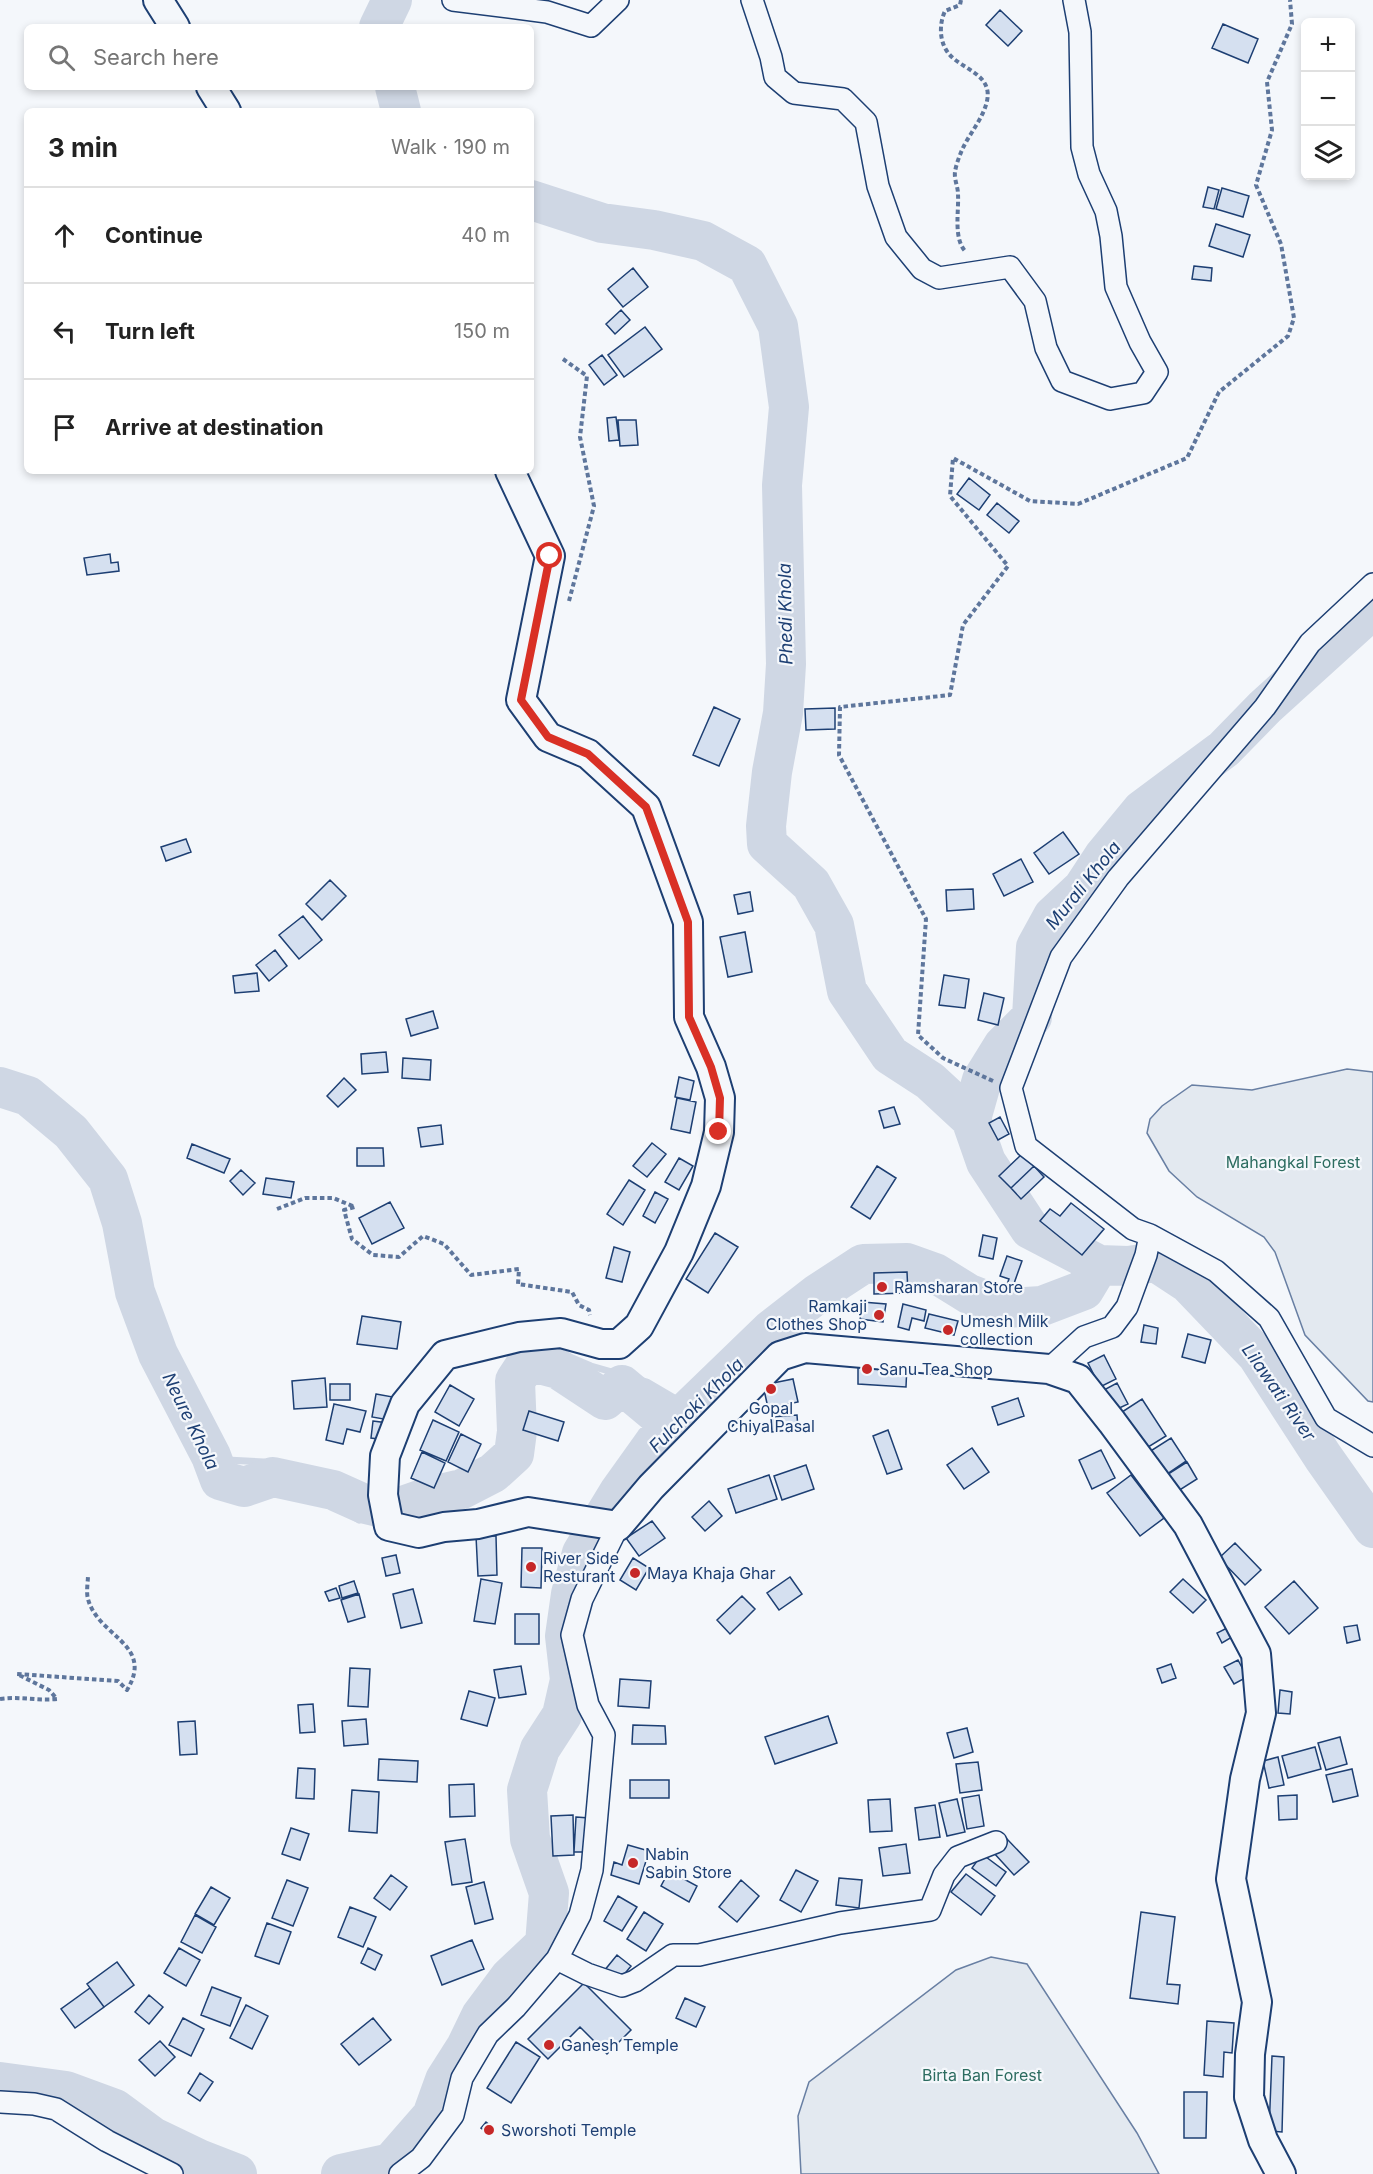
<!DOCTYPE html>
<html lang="en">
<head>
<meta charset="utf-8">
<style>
  :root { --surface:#fff; --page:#f2f2f2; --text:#222; --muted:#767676; --line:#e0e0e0 }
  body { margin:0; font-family:Inter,sans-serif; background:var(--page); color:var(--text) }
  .controls { position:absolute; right:18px; top:18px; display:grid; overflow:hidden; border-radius:9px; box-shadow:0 3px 9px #0003 }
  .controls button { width:54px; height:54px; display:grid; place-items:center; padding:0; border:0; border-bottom:2px solid var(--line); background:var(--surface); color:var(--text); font:30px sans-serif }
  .stop { position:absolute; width:18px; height:18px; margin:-14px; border:4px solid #d93025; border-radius:50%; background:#fff }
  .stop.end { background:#d93025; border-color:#fff; box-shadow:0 2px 6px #0008 }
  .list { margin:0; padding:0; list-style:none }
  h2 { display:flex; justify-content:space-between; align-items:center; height:78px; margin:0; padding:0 24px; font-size:26px }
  h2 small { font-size:20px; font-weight:400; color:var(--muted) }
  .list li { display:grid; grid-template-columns:39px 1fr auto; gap:18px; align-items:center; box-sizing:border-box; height:96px; padding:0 24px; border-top:2px solid var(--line) }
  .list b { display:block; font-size:22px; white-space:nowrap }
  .list em { font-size:20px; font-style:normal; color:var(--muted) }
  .icon { flex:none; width:33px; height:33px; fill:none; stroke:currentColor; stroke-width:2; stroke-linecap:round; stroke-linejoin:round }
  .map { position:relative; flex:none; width:1373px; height:2174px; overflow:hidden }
  .search { position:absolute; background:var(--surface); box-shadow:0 3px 9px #0003; left:24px; top:24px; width:510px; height:66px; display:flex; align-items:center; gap:15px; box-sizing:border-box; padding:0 21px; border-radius:9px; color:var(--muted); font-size:22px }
  .panel { position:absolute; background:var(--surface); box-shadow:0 3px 9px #0003; left:24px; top:108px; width:510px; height:366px; border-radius:9px }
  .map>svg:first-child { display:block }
</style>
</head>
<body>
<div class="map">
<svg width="1373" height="2174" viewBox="0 0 1373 2174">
  <rect width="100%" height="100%" fill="#f4f7fb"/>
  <path fill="#e3e9f0" stroke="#687fa3" stroke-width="1.5" d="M1347 1069 1373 1072V1402L1368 1401 1305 1335 1275 1252 1264 1237 1197 1197 1169 1171 1147 1133 1150 1119 1162 1106 1192 1085 1252 1090Z
    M991 1957 1027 1964 1137 2133 1159 2174H801L798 2116 809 2082 956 1970Z"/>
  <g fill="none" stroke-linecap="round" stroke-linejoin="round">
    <path stroke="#cfd7e4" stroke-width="7" d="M211 1456 227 1460 264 1462 308 1487 359 1520
      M421 1513 496 1483 517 1462 520 1432 518 1385 524 1354 544 1346 591 1366 647 1382 676 1399 698 1403"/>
    <path stroke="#cfd7e4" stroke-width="40" d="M379 27 392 0
      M395 87 401 111
      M531 200 602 223 654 230 703 241 747 265 778 326 789 407 782 485 786 664 783 713 772 772 766 826 767 844 811 884 834 925 847 991 890 1055 930 1081 971 1119
      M1373 609 1265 707 1224 749 1142 810 1104 856 1083 888 1053 916 1036 947 1032 1017 1003 1046 982 1080 971 1119 986 1162 1030 1229 1099 1265 1128 1266 1156 1262 1188 1283 1257 1355 1323 1457 1373 1528
      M0 1087 28 1096 71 1132 108 1179 122 1223 135 1292 158 1354 211 1456 220 1480 244 1487 273 1477 333 1490 362 1503 391 1510 428 1497 462 1489 493 1473 514 1454 517 1431 515 1381 528 1361 558 1369 605 1400 622 1385 664 1420 674 1425
      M0 2082 66 2091 115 2109 153 2137 201 2160 237 2174
      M341 2174 391 2163 432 2116 445 2080 466 2047 481 2016 510 1977 545 1944 549 1893 530 1839 527 1790 540 1749 562 1715 570 1680 565 1636 571 1594 582 1553 619 1492 654 1443 772 1329 817 1294 863 1264 907 1263 935 1273 969 1294 1005 1308 1042 1306 1084 1290 1099 1265"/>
  </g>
  <path fill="#d5e0f0" stroke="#1d3f73" stroke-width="1.5" d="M1000 10 1022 31 1008 46 986 25Z
    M1223 24 1258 39 1248 63 1212 48Z
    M1208 187 1219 190 1214 209 1203 207Z
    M1222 188 1249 196 1243 217 1216 209Z
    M1216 224 1250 235 1243 257 1209 246Z
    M1194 266 1212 268 1211 281 1192 279Z
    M633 268 648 287 623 307 608 289Z
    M621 310 630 320 615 334 606 324Z
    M645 327 662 349 624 377 608 355Z
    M602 355 617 375 604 385 589 365Z
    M616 417 619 440 609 441 607 418Z
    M618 420H636L638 445 620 446Z
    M969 478 990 495 979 510 957 494Z
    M997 503 1019 521 1009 533 987 515Z
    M110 554 111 563 118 562 119 571 87 575 84 558Z
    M714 707 740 719 719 766 693 755Z
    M835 708V729L806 730 805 709Z
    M1063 832 1079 854 1049 874 1034 853Z
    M186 839 191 852 166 861 161 847Z
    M1021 859 1033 882 1004 896 993 874Z
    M330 880 346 896 322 920 306 904Z
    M973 889 974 909 947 911 946 890Z
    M750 892 753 911 738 914 734 895Z
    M303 916 322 940 299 959 279 935Z
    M745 932 752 972 728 977 720 937Z
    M275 950 287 966 269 981 256 965Z
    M257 973 259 991 235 993 233 976Z
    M944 975 969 979 965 1008 939 1005Z
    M984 993 1004 998 998 1025 978 1020Z
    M433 1011 438 1028 411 1036 406 1019Z
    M386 1052 388 1072 362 1074 361 1054Z
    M403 1058 431 1060 430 1080 402 1078Z
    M679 1077 694 1081 690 1100 675 1097Z
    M344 1078 356 1090 338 1107 327 1096Z
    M677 1098 696 1102 690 1133 671 1129Z
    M894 1107 900 1124 884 1128 879 1111Z
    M1000 1117 1009 1134 998 1140 989 1123Z
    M441 1125 443 1144 421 1147 418 1128Z
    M652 1143 666 1154 647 1177 633 1166Z
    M192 1144 230 1159 224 1173 187 1158Z
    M357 1148H383L384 1166H357Z
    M1022 1154 1034 1166 1011 1188 999 1176Z
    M679 1158 693 1166 679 1190 665 1182Z
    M877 1166 896 1178 870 1219 851 1207Z
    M1034 1166 1044 1177 1021 1199 1011 1188Z
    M241 1170 255 1183 243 1195 230 1181Z
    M266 1178 294 1182 291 1198 263 1194Z
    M629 1180 645 1190 623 1225 607 1214Z
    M655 1192 668 1199 655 1223 643 1216Z
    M390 1202 404 1228 372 1244 359 1218Z
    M1071 1203 1104 1229 1082 1255 1040 1221 1050 1209 1060 1216Z
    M715 1233 738 1247 708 1293 686 1279Z
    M983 1235 997 1238 993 1259 979 1256Z
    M614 1247 630 1252 622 1282 606 1278Z
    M1007 1256 1022 1261 1012 1289 1006 1287 1009 1279 1000 1276Z
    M907 1272 908 1293 874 1294V1273Z
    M862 1302 886 1304 883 1322 860 1319Z
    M903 1304 926 1310 924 1321 912 1318 909 1330 898 1327Z
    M929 1314 958 1321 954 1335 925 1328Z
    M362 1316 401 1322 397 1349 357 1344Z
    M1144 1325 1158 1328 1156 1344 1141 1342Z
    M1188 1334 1211 1340 1205 1363 1182 1357Z
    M1104 1355 1116 1379 1100 1387 1088 1363Z
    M858 1362 907 1364 906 1387 858 1384Z
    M325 1378 327 1407 294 1409 292 1381Z
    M793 1379 798 1402 768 1408 763 1385Z
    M1117 1383 1128 1404 1113 1411 1102 1391Z
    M330 1384H350V1400H330Z
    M450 1385 474 1399 459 1426 435 1412Z
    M376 1394 393 1397 389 1420 372 1417Z
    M1018 1398 1024 1416 998 1425 992 1407Z
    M1142 1399 1166 1436 1145 1449 1122 1412Z
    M334 1404 366 1411 360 1432 347 1429 343 1444 326 1440Z
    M529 1411 564 1422 558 1441 523 1430Z
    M797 1415 798 1429 772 1432 771 1417Z
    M433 1420 459 1432 446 1461 420 1450Z
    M373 1421 388 1423 385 1440 371 1438Z
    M888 1430 902 1469 887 1474 873 1436Z
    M461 1434 481 1444 468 1472 448 1462Z
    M1171 1438 1186 1461 1164 1476 1149 1452Z
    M972 1448 989 1472 964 1489 947 1465Z
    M1101 1450 1115 1478 1092 1489 1079 1460Z
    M422 1452 445 1463 434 1488 411 1478Z
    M1187 1462 1197 1479 1175 1493 1165 1476Z
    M806 1465 814 1489 782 1500 774 1476Z
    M769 1475 777 1499 736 1513 728 1489Z
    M1131 1475 1164 1518 1140 1536 1107 1493Z
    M709 1501 722 1516 705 1531 692 1517Z
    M652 1521 665 1538 639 1556 626 1538Z
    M476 1536H496L497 1575 478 1576Z
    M1235 1543 1261 1570 1245 1585 1219 1558Z
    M522 1548H542L541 1588 521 1587Z
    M396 1555 400 1573 386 1576 382 1558Z
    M633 1558 649 1568 636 1590 620 1580Z
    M790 1577 802 1594 779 1610 767 1593Z
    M481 1579 502 1583 495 1624 474 1621Z
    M1183 1579 1206 1600 1193 1613 1170 1592Z
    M354 1581 358 1593 342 1598 339 1586Z
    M1294 1581 1318 1608 1289 1634 1265 1607Z
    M336 1588 340 1598 329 1601 325 1592Z
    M413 1589 422 1623 401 1628 393 1594Z
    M359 1594 365 1617 348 1622 341 1600Z
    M742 1596 755 1609 730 1634 717 1620Z
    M515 1614H539V1644H515Z
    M1357 1625 1360 1640 1347 1643 1344 1627Z
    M1227 1628 1232 1637 1222 1643 1217 1633Z
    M1238 1660 1247 1677 1234 1684 1224 1667Z
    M1171 1664 1176 1678 1162 1683 1157 1669Z
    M521 1666 526 1694 499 1698 494 1670Z
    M350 1668 370 1669 368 1707 348 1706Z
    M620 1679 651 1681 649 1708 618 1706Z
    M1280 1690 1292 1692 1290 1714 1278 1713Z
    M469 1691 495 1698 487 1726 461 1719Z
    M313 1704 315 1732 300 1733 298 1705Z
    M828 1716 837 1743 775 1764 765 1737Z
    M366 1719 368 1744 344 1746 342 1721Z
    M195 1721 197 1754 180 1755 178 1722Z
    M633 1725 665 1726 666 1744H632Z
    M967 1728 973 1752 954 1758 947 1733Z
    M1340 1737 1347 1764 1326 1770 1318 1743Z
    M1315 1747 1321 1769 1288 1778 1282 1756Z
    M1278 1757 1284 1785 1269 1788 1263 1761Z
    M379 1759 418 1761 417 1782 378 1780Z
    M978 1762 982 1790 960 1793 956 1764Z
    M298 1768 315 1769 314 1799 296 1798Z
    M1352 1769 1358 1796 1333 1802 1326 1775Z
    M630 1780H669V1798H630Z
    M474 1784 475 1816 450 1817 449 1785Z
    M352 1790 379 1792 377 1833 349 1831Z
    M979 1795 984 1826 967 1829 962 1798Z
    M1297 1795V1819L1279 1820 1278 1796Z
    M890 1799 892 1831 870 1832 868 1800Z
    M957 1799 965 1832 947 1836 939 1803Z
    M935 1805 940 1837 919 1840 915 1808Z
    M573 1815 574 1855 553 1856 551 1816Z
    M576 1817 589 1818 588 1852H574Z
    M291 1828 309 1834 300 1860 282 1854Z
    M465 1839 472 1882 452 1885 445 1842Z
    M1007 1839 1029 1862 1014 1875 993 1852Z
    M906 1844 910 1873 883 1876 879 1848Z
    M628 1845 649 1851 639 1884 611 1875 614 1862 622 1865Z
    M982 1854 1006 1872 996 1886 972 1868Z
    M796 1870 818 1881 801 1912 780 1900Z
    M669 1871 697 1886 689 1902 661 1886Z
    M966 1874 995 1896 981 1915 951 1892Z
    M391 1875 407 1887 390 1910 374 1898Z
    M839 1878 862 1880 859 1908 836 1905Z
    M287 1880 308 1888 293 1926 272 1918Z
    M741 1880 759 1896 737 1922 719 1907Z
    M484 1882 493 1919 475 1924 466 1887Z
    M211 1887 230 1898 214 1925 195 1914Z
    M618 1896 637 1907 622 1931 604 1921Z
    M350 1907 376 1917 363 1947 338 1937Z
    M644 1912 663 1924 646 1951 627 1939Z
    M1141 1912 1175 1917 1167 1984 1180 1985 1178 2004 1130 1998Z
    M195 1915 216 1927 202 1953 181 1942Z
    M267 1923 291 1932 279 1964 255 1956Z
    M472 1940 484 1969 442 1985 431 1956Z
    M179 1948 200 1960 186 1986 164 1973Z
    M368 1948 382 1955 375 1970 361 1963Z
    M617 1955 631 1966 618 1982 604 1971Z
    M117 1962 134 1985 104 2007 87 1984Z
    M584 1983 631 2030 607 2054 580 2027 548 2059 528 2039Z
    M212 1987 241 1998 230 2026 201 2015Z
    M90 1988 104 2007 75 2028 61 2009Z
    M149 1995 163 2007 149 2024 135 2012Z
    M685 1998 705 2007 696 2027 676 2018Z
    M246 2005 268 2016 252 2049 230 2038Z
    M183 2018 204 2029 191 2056 169 2045Z
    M373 2018 391 2040 359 2065 341 2044Z
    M1207 2021 1234 2023 1232 2053 1224 2052 1223 2077 1204 2075Z
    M160 2041 175 2057 155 2076 139 2060Z
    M516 2042 540 2057 511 2103 487 2088Z
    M1272 2056 1284 2057 1282 2132 1269 2131Z
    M200 2073 213 2082 200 2101 188 2093Z
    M1184 2092H1207L1206 2138H1184Z
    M486 2122 491 2126 485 2131 481 2128Z"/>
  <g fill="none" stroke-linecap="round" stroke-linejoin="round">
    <defs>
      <path id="minor" d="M453 0 547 12 591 26 618 0
        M752 0 771 57 775 77 794 93 843 99 866 122 878 186 896 237 922 269 939 278 1010 267 1035 301 1046 348 1062 381 1110 399 1143 393 1157 372 1140 342 1116 287 1111 236 1106 211 1089 174 1082 147 1080 32 1074 0
        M1150 1235 1216 1271 1269 1318 1326 1418 1373 1446
        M1049 1369 1084 1337 1112 1327 1127 1307 1146 1255 1150 1235 1133 1229 1026 1146 1011 1088 1061 957 1118 878 1265 707 1310 643 1373 584
        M557 1959 587 1974 622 1986 635 1981 673 1955H699L840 1923 930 1910 944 1875 958 1857 996 1842
        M0 2102 34 2104 56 2109 107 2141 172 2174
        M400 2174 421 2158 453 2115 462 2078 488 2034 516 2007 557 1959 580 1915 592 1870 604 1735 588 1705 572 1635 582 1599 618 1526"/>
      <path id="secondary" d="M158 0 175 27
        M211 87 226 111
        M510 471 550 556 521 700 548 737 588 754 646 807 688 922 689 1017 711 1067 720 1098 719 1132 706 1186 679 1252 639 1326 619 1344H601L561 1333 519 1337 445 1355 405 1404 385 1456 383 1495 389 1526 419 1533 444 1527 478 1524 528 1512 618 1526 651 1487 780 1356 805 1348 1049 1369 1078 1379 1112 1422 1188 1525 1256 1654 1261 1713 1245 1779 1231 1879 1257 2002 1250 2054 1249 2097 1263 2140 1281 2174"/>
    </defs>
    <use href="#minor" stroke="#1d3f73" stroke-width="24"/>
    <use href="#secondary" stroke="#1d3f73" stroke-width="32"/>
    <path stroke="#5e769c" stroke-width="4" stroke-dasharray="4.5 3" stroke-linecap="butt" d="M961 0 960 5 945 11C939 24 939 42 949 54 961 69 993 74 987 101 983 119 969 134 962 150 959 157 956 165 955 172 954 179 958 187 958 194 959 212 953 239 966 252
      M563 359 587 376 580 437 594 506 569 601
      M993 1081 943 1058 918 1035 926 919 839 755 840 707 950 695 963 625 1008 566 950 496 953 458 1030 501 1078 504 1187 458 1219 392 1288 336 1294 318 1281 244 1256 185 1272 130 1267 82 1292 24 1290 0
      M277 1209 305 1198H333L355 1207 344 1210 352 1239 373 1255 399 1257 423 1236 444 1244 471 1275 519 1269 518 1284 572 1292 579 1305 589 1310 590 1315
      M0 1699C19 1696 37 1701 57 1699L49 1690 17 1674 118 1681 127 1690C155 1644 98 1637 88 1599 86 1592 88 1582 88 1575"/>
    <use href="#minor" stroke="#f4f7fb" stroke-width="21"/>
    <use href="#secondary" stroke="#f4f7fb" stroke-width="28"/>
  </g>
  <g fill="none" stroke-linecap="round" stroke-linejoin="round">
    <path stroke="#d93025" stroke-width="8" d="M550 556 521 700 548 737 588 754 646 807 688 922 689 1017 711 1067 720 1098 719 1132"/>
  </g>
  <g fill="#c62828" stroke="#f4f7fb" stroke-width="2">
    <circle cx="882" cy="1287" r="6"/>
    <circle cx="879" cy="1315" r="6"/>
    <circle cx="948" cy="1330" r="6"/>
    <circle cx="867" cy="1369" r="6"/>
    <circle cx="771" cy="1389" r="6"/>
    <circle cx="531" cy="1567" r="6"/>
    <circle cx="635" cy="1573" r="6"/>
    <circle cx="633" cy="1863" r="6"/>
    <circle cx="549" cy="2045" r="6"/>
    <circle cx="489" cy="2130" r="6"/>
  </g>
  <g text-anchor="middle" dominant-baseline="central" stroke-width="4.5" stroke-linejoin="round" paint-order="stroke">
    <g font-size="16" fill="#2c6c60" stroke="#f4f7fb">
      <text x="1293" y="1162">Mahangkal Forest</text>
      <text x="982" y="2075">Birta Ban Forest</text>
    </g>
    <g font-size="16" fill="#1d3f73" stroke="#f4f7fb" text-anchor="start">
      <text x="894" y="1287">Ramsharan Store</text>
      <text x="867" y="1306" text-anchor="end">Ramkaji<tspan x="867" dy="18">Clothes Shop</tspan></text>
      <text x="960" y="1321">Umesh Milk<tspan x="960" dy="18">collection</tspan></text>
      <text x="879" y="1369">Sanu Tea Shop</text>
      <text x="771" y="1408" text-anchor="middle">Gopal<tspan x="771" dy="18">Chiya Pasal</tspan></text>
      <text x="543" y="1558">River Side<tspan x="543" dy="18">Resturant</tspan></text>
      <text x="647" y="1573">Maya Khaja Ghar</text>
      <text x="645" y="1854">Nabin<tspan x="645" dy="18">Sabin Store</tspan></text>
      <text x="561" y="2045">Ganesh Temple</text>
      <text x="501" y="2130">Sworshoti Temple</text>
    </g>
    <g font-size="18" font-style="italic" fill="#1d3f73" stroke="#f4f7fb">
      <text transform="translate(785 614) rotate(-91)">Phedi Khola</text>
      <text transform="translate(1083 885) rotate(-51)">Murali Khola</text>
      <text transform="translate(1279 1392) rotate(55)">Lilawati River</text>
      <text transform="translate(696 1405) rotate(-45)">Fulchoki Khola</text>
      <text transform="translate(191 1421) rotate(64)">Neure Khola</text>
    </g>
  </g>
</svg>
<div class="controls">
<button>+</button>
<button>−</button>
<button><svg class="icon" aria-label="layers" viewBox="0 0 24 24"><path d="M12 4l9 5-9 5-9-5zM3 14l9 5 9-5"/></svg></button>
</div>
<div class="stop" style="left:550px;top:556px"></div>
<div class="stop end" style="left:719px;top:1132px"></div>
<div class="search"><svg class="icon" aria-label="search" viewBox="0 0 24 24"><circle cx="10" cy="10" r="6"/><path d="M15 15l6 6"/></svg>Search here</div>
<section class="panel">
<h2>3 min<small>Walk · 190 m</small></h2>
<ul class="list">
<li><svg class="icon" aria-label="ahead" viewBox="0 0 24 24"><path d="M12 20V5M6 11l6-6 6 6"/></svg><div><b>Continue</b></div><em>40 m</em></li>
<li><svg class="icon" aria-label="left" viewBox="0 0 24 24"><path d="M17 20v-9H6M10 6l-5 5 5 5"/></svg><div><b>Turn left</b></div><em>150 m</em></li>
<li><svg class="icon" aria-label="arrive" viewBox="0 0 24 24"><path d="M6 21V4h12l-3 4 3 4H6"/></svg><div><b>Arrive at destination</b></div></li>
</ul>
</section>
</div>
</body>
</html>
